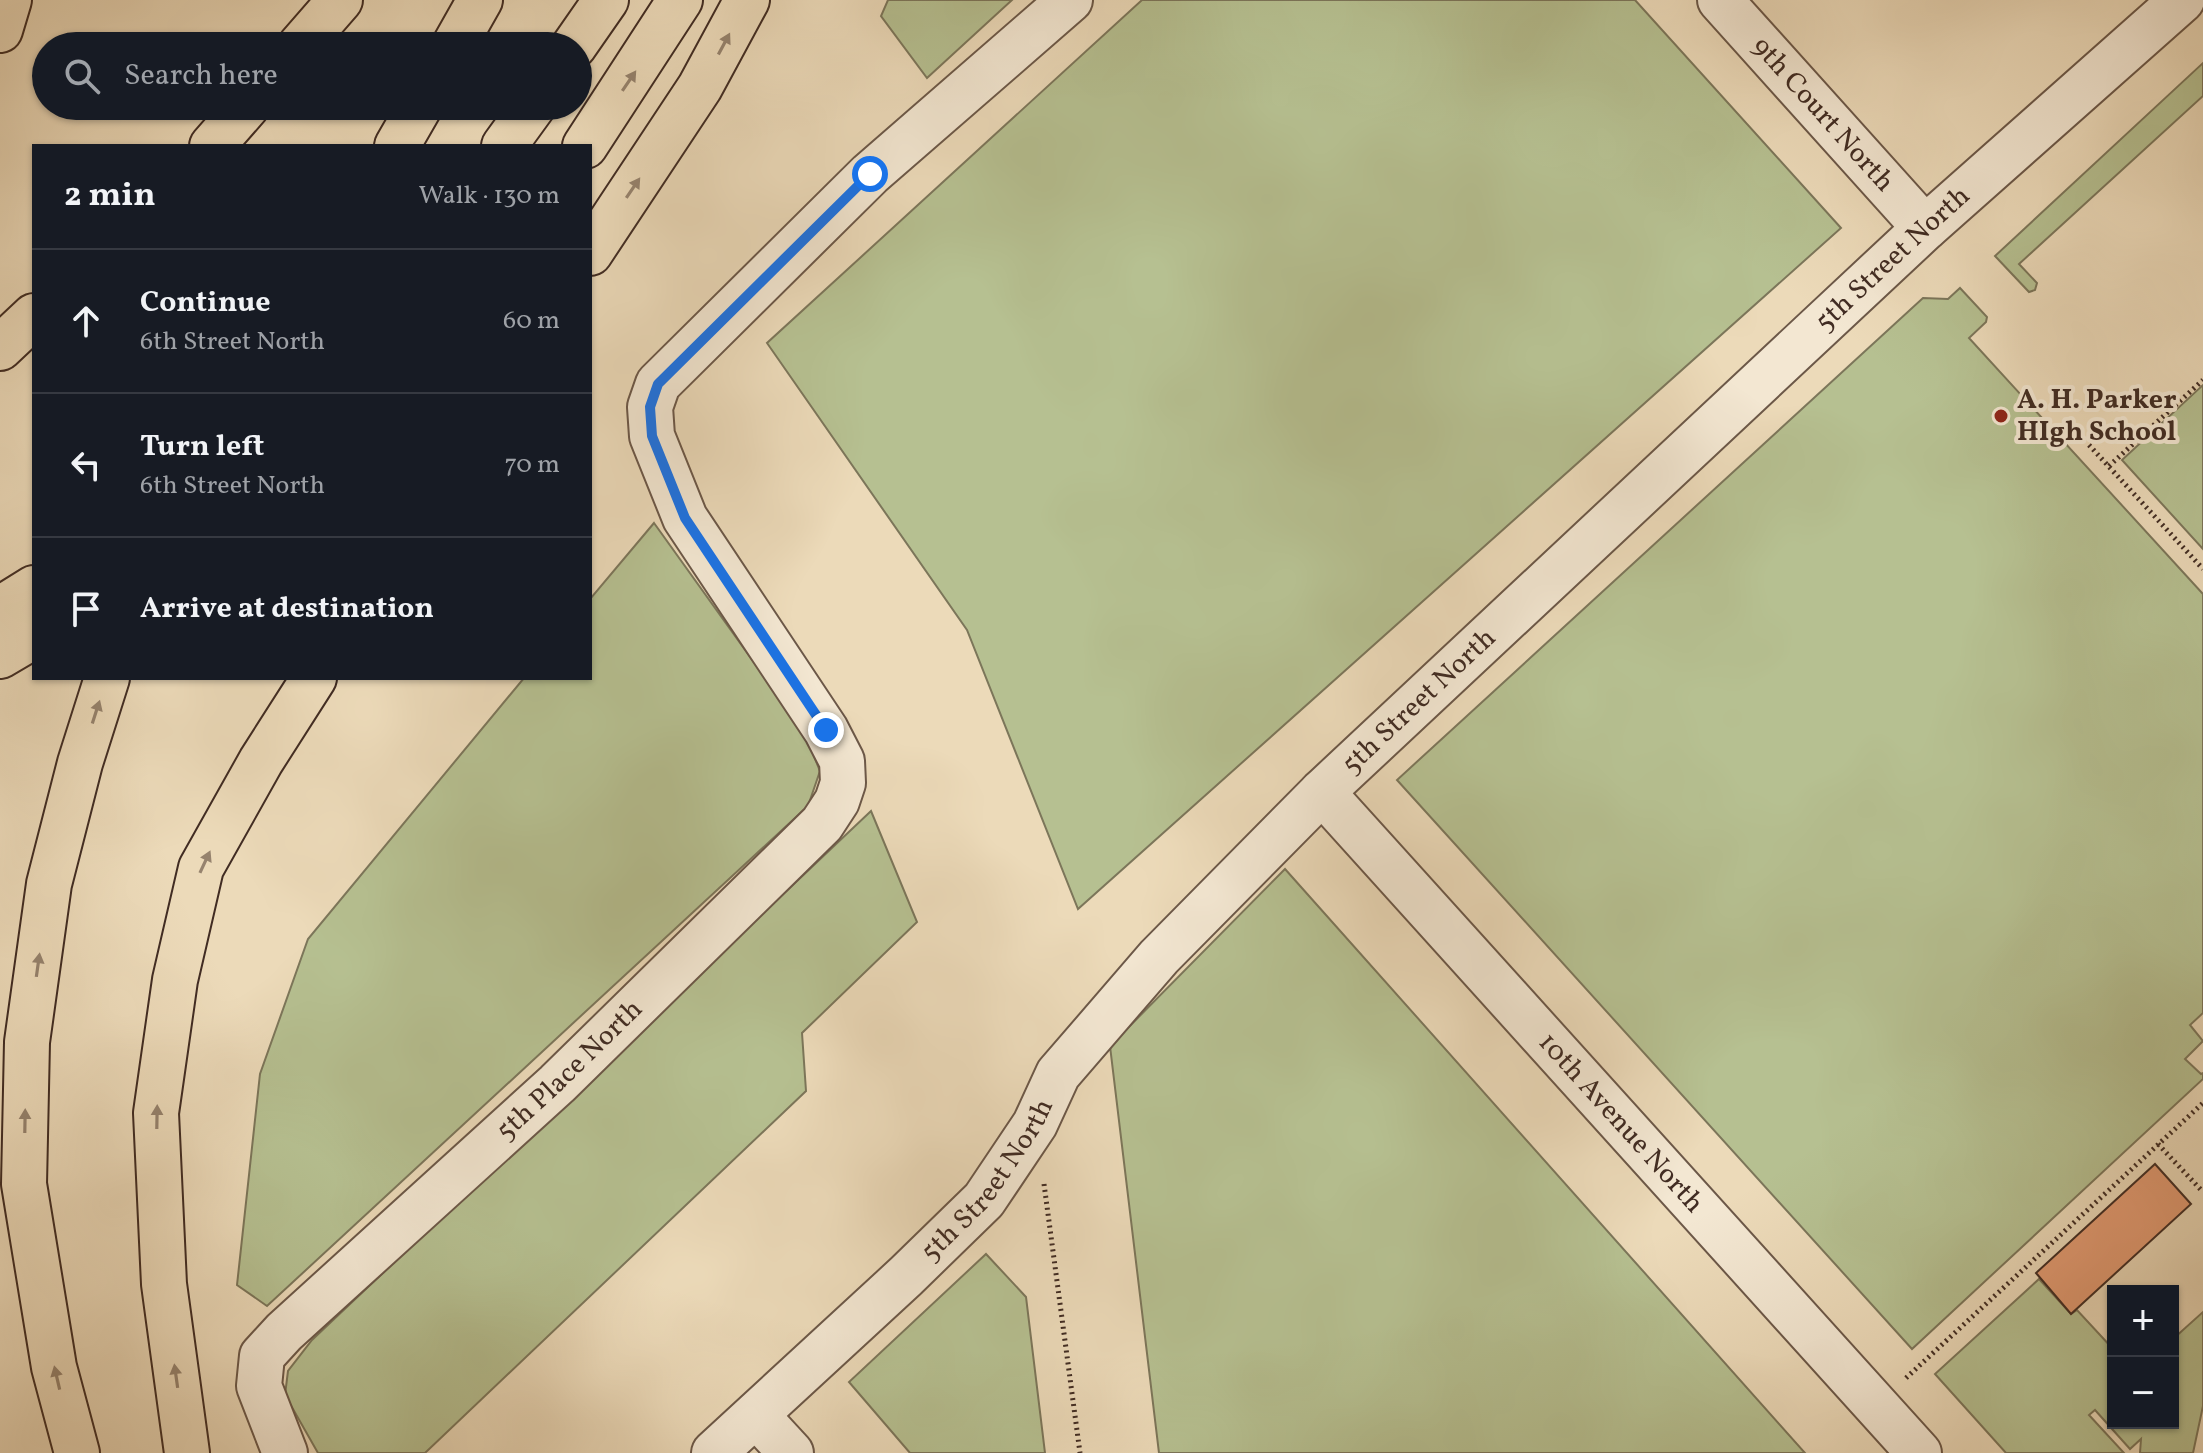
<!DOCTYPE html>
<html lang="en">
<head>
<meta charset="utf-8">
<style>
  :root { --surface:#171b24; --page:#20242c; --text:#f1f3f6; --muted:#9ea1a6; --line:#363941 }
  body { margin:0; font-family:Vollkorn,serif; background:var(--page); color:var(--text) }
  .controls { position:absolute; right:24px; bottom:24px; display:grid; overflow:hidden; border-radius:0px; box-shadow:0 2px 6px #0004 }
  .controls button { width:72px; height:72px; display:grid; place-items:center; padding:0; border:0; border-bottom:2px solid var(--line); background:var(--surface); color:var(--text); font:40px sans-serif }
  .stop { position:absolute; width:24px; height:24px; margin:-18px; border:6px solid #1a73e8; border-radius:50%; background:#fff }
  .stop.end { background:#1a73e8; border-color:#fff; box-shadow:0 2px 8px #0008 }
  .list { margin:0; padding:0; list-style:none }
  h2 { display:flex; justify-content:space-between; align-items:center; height:104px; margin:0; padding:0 32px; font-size:34px }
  h2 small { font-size:26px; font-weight:400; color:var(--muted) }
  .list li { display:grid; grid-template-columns:52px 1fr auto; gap:24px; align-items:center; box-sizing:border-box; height:144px; padding:0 32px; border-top:2px solid var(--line) }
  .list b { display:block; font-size:30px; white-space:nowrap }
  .list p { margin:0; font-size:26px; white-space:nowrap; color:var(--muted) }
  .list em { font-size:26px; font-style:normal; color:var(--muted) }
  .icon { flex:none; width:44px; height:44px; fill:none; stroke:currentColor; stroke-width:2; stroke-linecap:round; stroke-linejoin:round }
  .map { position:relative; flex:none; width:2203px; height:1453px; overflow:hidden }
  .search { position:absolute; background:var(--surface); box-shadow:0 2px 6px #0004; left:32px; top:32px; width:560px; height:88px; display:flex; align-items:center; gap:20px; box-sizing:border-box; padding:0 28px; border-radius:44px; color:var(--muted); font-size:30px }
  .panel { position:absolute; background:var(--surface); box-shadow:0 2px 6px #0004; left:32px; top:144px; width:560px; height:536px; border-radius:0px }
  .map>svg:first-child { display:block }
</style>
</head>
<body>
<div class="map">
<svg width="2203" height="1453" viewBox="0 0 2203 1453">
  <rect width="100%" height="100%" fill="#ecdab9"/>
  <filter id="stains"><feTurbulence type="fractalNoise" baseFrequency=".0025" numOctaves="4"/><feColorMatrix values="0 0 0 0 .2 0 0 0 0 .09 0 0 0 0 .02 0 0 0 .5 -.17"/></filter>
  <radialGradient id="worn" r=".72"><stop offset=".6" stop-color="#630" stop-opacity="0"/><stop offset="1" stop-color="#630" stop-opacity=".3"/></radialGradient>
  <path fill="#b6c091" stroke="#7c765a" stroke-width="2" d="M888 0H1012L927 78 881 16Z
    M1142 0H1635L1841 228 1078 909 967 630 767 343Z
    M2203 63V96L2019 264 2037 283 2035 290 2029 292 1995 256Z
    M1960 288 1987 317 1986 322 1969 338 2203 594V1013L2190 1025 2203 1041 2185 1059 2201 1074 2203 1073V1079L1912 1349 1397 780 1923 298 1948 299Z
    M2203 385V549L2122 460Z
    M654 523 804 732 820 771 808 806 267 1306 237 1285 260 1074 308 939 524 678H590V599Z
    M871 811 917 922 802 1033 806 1091 425 1453H318L285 1395 288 1371 312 1340Z
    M1285 869 1805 1453H1159L1110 1046Z
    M986 1254 1026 1297 1045 1453H910L849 1382Z
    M2039 1279 2071 1314 2077 1310 2113 1349V1423H2173V1339L2203 1312V1406L2193 1453H2140L2141 1439 2130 1449 2095 1410 2089 1415 2124 1453H2006L1935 1374Z"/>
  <path fill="#e39b73" stroke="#412c23" stroke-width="2" d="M2155 1164 2191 1204 2071 1314 2036 1273Z"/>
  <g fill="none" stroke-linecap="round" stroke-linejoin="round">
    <defs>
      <g id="minor">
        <path id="s1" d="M1720 0 1925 228"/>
        <path id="s2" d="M1322 792 1919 1453"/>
        <path d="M756 1415 791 1453"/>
        <path id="s3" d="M285 1453 259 1386 262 1356 284 1332 557 1084 822 824 837 801 843 783 842 761 826 730 685 518 652 436 650 407 658 384 870 174 1070 0"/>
        <path id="s4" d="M714 1453 906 1276 984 1200 1035 1124 1058 1074 1159 957 1322 792 1925 228 2182 0"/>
      </g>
      <path id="highway" d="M0 30 9 0
        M300 46 340 0
        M454 46 480 0
        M574 46 606 0
        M212 146 247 106
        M397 146 420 106
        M504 146 533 106
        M585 146 680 0
        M590 253 700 87 747 0
        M0 348 34 316
        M0 609 34 588
        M0 656 34 636
        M77 1453 54 1367 24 1184 27 1042 49 884 80 763 107 678
        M187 1453 164 1284 156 1113 175 980 201 868 261 761 314 678"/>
    </defs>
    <use href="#minor" stroke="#6c5848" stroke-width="48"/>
    <use href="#highway" stroke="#412c23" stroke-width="48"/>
    <path stroke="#412c23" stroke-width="5" stroke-dasharray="2 4" stroke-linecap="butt" d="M2089 445 2203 569
      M2109 466 2203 380
      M2158 1144 2203 1192
      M1044 1184 1080 1453
      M1906 1378 2203 1103"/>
    <use href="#minor" stroke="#f3e7d2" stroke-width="44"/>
    <use href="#highway" stroke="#ecdab9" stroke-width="44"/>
  </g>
  <defs><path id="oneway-solid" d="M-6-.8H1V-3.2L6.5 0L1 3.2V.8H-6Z" transform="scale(2)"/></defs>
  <g fill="#96836e">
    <use href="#oneway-solid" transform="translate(724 44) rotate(-62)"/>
    <use href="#oneway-solid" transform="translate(629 81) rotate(-56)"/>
    <use href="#oneway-solid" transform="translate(633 188) rotate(-56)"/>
    <use href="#oneway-solid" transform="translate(96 712) rotate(-72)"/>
    <use href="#oneway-solid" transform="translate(205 862) rotate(-65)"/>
    <use href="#oneway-solid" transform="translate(38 965) rotate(-82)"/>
    <use href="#oneway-solid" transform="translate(157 1117) rotate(-89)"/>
    <use href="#oneway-solid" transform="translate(25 1121) rotate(-89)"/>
    <use href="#oneway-solid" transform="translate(176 1376) rotate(-98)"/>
    <use href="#oneway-solid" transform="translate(57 1378) rotate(-103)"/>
  </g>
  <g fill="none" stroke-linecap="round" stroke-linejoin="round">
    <path stroke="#1a73e8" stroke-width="10" d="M826 730 685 518 652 436 650 407 658 384 870 174"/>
  </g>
  <circle fill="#8f2418" stroke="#f3e7d2" stroke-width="3" cx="2001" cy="416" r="8"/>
  <g text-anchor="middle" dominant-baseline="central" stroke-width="8" stroke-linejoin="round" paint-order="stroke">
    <g font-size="28" fill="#412c23" stroke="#f3e7d2">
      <text stroke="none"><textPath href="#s1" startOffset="154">9th Court North</textPath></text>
      <text stroke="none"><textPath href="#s4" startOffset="1684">5th Street North</textPath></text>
      <text stroke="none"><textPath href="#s4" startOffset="1036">5th Street North</textPath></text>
      <text stroke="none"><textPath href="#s3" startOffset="522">5th Place North</textPath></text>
      <text stroke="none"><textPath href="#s2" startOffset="446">10th Avenue North</textPath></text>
      <text stroke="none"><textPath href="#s4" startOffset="388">5th Street North</textPath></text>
    </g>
    <g font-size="28" font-weight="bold" fill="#412c23" stroke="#f3e7d2" text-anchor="start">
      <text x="2017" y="400">A. H. Parker<tspan x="2017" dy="32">HIgh School</tspan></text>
    </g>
  </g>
  <rect width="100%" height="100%" filter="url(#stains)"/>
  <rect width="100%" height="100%" fill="url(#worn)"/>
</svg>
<div class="controls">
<button>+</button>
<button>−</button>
</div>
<div class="stop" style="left:870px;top:174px"></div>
<div class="stop end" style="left:826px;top:730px"></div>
<div class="search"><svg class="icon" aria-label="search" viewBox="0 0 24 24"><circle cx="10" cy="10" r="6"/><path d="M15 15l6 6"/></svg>Search here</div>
<section class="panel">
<h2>2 min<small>Walk · 130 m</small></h2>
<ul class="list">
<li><svg class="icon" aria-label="ahead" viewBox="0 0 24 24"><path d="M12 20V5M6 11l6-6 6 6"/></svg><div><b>Continue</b><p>6th Street North</p></div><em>60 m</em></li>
<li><svg class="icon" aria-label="left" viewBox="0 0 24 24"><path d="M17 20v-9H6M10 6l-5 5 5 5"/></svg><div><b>Turn left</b><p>6th Street North</p></div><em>70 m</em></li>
<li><svg class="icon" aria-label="arrive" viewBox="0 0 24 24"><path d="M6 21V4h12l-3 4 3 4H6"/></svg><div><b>Arrive at destination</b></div></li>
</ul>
</section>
</div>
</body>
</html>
